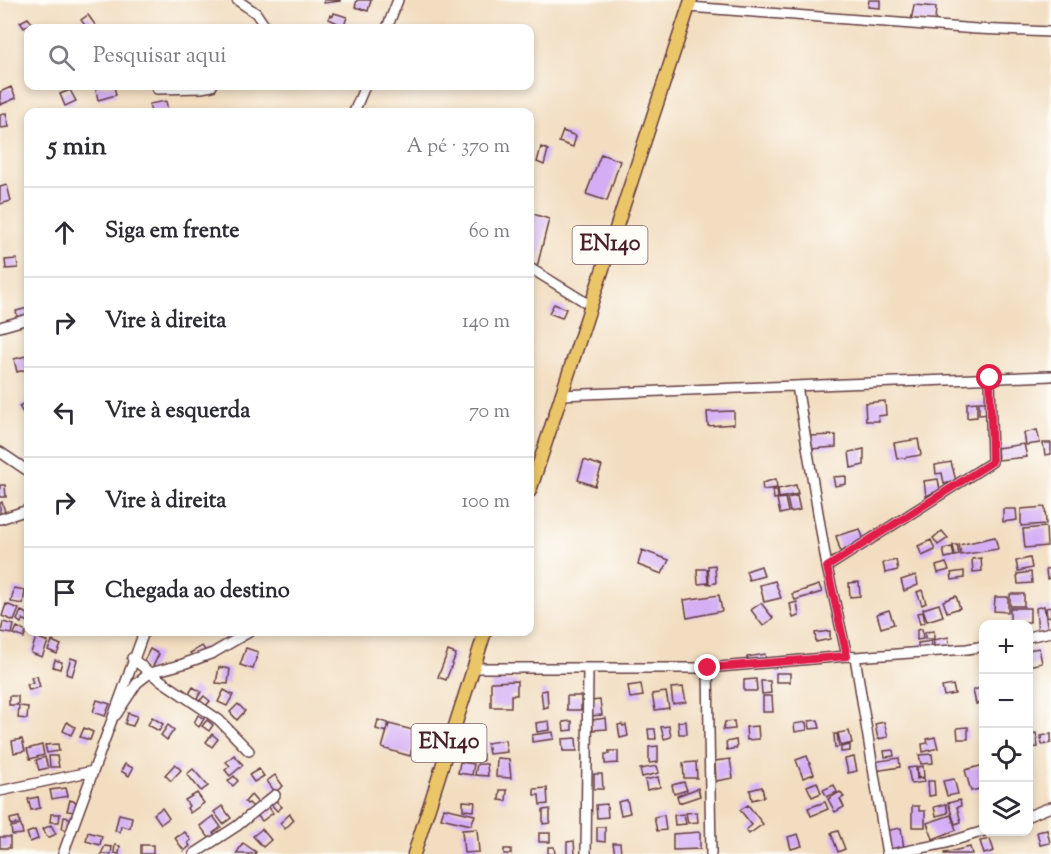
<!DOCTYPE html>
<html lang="pt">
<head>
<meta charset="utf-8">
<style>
  :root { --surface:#fff; --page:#f7f7f7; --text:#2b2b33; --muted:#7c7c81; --line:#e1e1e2 }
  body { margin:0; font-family:"Sorts Mill Goudy",serif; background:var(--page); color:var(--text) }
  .controls { position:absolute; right:18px; bottom:18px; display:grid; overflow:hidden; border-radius:12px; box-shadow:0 3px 9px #0003 }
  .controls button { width:54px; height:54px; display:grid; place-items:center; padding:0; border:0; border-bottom:2px solid var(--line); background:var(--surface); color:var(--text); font:30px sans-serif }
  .stop { position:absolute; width:18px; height:18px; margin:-14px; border:4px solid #e11d48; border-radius:50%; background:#fff }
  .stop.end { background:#e11d48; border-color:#fff; box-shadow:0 2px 6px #0008 }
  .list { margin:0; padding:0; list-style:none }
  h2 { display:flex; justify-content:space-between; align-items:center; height:78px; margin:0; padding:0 24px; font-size:26px }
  h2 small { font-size:20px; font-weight:400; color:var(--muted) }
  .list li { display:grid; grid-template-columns:39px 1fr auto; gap:18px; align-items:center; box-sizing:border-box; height:90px; padding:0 24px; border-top:2px solid var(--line) }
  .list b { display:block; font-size:22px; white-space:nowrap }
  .list em { font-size:20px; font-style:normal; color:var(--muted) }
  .icon { flex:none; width:33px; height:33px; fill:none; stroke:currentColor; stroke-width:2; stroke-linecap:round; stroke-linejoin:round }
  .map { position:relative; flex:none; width:1051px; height:854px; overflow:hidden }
  .search { position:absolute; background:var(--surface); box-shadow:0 3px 9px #0003; left:24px; top:24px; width:510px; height:66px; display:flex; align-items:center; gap:15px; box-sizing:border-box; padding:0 21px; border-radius:12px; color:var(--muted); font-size:22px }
  .panel { position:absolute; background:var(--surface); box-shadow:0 3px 9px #0003; left:24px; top:108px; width:510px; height:528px; border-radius:12px }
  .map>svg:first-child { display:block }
</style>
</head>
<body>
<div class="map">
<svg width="1051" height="854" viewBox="0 0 1051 854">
  <rect width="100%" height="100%" fill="#fdfcf7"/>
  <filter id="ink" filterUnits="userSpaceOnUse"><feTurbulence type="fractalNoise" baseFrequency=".0167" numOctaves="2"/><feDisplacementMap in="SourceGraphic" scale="12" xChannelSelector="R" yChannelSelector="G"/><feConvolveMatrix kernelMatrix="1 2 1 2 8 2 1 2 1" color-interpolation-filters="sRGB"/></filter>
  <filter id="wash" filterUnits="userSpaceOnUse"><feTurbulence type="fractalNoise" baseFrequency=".008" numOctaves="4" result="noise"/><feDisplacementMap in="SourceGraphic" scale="24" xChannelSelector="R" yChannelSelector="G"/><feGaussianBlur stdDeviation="1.35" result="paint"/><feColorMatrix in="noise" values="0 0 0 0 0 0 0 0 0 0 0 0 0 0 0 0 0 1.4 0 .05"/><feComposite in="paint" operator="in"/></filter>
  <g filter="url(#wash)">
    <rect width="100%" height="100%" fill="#f2ddc0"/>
    <g id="blocks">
      <path fill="#d4adf5" d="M324 0H340V1L324 3Z
        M357 0H371L368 11 355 7Z
        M869 0H880V8L868 7Z
        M914 5 936 7 935 22 911 21Z
        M334 13 347 17 344 26 329 19 330 15 333 16Z
        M88 15 96 26 93 28H87L81 20Z
        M28 18 32 23 24 28 20 22Z
        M95 86H114L116 95 98 100Z
        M11 87 16 98 0 105V92Z
        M70 90 76 101 65 106 60 94Z
        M166 101 168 111 151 112 149 104Z
        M6 113 9 127 0 128V115Z
        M563 131 576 136 573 147 559 142Z
        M541 147 548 150 544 165 537 162Z
        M601 154 620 161 607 201 586 194Z
        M7 185 11 201 0 204V187Z
        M530 213 549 219 535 275 530 273Z
        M17 259 18 268 6 269 5 260Z
        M554 304 566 309 562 318 549 313Z
        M28 308V321L19 323 16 311Z
        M26 356 28 369 17 372 14 359Z
        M28 401V414L27 411 23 413 19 406Z
        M885 401 886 415 878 416 879 421H866L865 403Z
        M977 402V417L967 418V403Z
        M979 402H988L989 414 979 415Z
        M734 411V424L708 426 707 412Z
        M1037 430 1040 443 1026 445 1024 433Z
        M836 435V447L811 449 809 436Z
        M918 439 921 455 897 459 894 443Z
        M1043 443H1051V454L1045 455Z
        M1024 444 1027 457 998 460 997 448Z
        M864 449V465L851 468 849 452Z
        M584 460 602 466 595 486 578 480Z
        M951 462 956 481 944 484 942 473 936 474 935 465Z
        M846 476V484L835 486 833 477Z
        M776 479 777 488 763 490 762 483Z
        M938 479 940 490 926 496 924 481Z
        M0 485H5L6 497H0Z
        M796 485 798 494 779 498 778 489Z
        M773 490H777L778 498 774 499Z
        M797 496 800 510 790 512 787 498Z
        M785 498 788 512 780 514 777 499Z
        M2 502 5 512 0 514V503Z
        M1045 507 1046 524 1021 526V509Z
        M1003 509H1016L1017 520 1003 522Z
        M1046 527 1047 546 1025 548 1023 529Z
        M860 529 866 546 841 553 836 536Z
        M942 531 948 538 938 545 933 538Z
        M995 537 998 549 961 555 959 545Z
        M931 540 935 550 922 556 918 546Z
        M953 545H957L959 555 955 556Z
        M952 547 954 556 945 558 943 549Z
        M642 550 669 560 662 574 638 565Z
        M981 558 982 571 973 572 972 559Z
        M1030 558 1032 568 1018 571 1016 561Z
        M896 560 898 570 885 573 883 563Z
        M946 563 949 570 938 573 936 566Z
        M715 565 716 583 709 584 708 566Z
        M761 566 764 576 749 580 746 571Z
        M1051 568 1050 578 1047 579 1046 569Z
        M697 569H707L708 583 698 584Z
        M964 571V578L952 580 951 573Z
        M1031 572 1032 583 1018 584 1017 574Z
        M916 575 918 585 904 591 901 580Z
        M775 581 781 598 764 602 760 585Z
        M859 582 860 596 850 597 849 583Z
        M819 585 822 592 795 600 792 594Z
        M14 588 25 590 23 604 11 602Z
        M922 590 926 603 922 605 917 592Z
        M1010 594H1024V606H1010Z
        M719 595 722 611 687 618 684 600Z
        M956 596 960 608 947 612 943 601Z
        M995 597H1008V612L994 611Z
        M797 602 799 616 793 618 790 604Z
        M761 603 773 618 763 626 751 610Z
        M6 604 19 609 14 621 2 616Z
        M939 604 943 616 927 621 923 609Z
        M1044 606 1048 631 1038 633 1036 608Z
        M1051 607V616L1047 617 1046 608Z
        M1010 608H1030V622H1010Z
        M889 610 894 624 881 628 877 614Z
        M21 611 28 614V622L23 619 21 623 17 620Z
        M923 612 925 622 920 624 917 613Z
        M3 622 14 625 12 634 1 632Z
        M17 627 26 632 24 638 14 634Z
        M922 629 923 639 917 640V630Z
        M830 631V639L816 642 815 633Z
        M934 631V639H925V632Z
        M36 637 48 642 42 657 31 653Z
        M948 637 951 648 935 650 933 640Z
        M52 641 61 645 57 654 48 650Z
        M931 641 933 651 918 652V643Z
        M202 646 208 654 196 662 190 653Z
        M246 648 258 652 253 669 240 665Z
        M1039 648 1042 663 1028 666V650Z
        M150 649 159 654 150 672 141 667Z
        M448 651 456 654 446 680 438 677Z
        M765 654 766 660 749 664 747 657Z
        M71 658 77 660 72 676 66 674Z
        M55 660 62 662 60 669 53 667Z
        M219 667 230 669 228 684 216 683Z
        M776 673H790V682H776Z
        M37 676 40 687 29 690 27 684 33 683 31 677Z
        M756 679 757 691H744V680Z
        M517 681V695H511V707H491V682Z
        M761 681H770L771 693 762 694Z
        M641 684 643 696 630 698 628 686Z
        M953 685 955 694 944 696 942 687Z
        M193 687 201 692 195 702 187 697Z
        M683 687 686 702 673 704 671 688Z
        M981 688 983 702 976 704 973 690Z
        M224 690 233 695 227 706 218 702Z
        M547 690 548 707 543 708 541 691Z
        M666 692 669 708 655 710 652 694Z
        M9 696H18V705H9Z
        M204 696 210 701 204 708 198 703Z
        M567 696H581V710H567Z
        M763 696H772L773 712H763Z
        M97 700 110 704 105 716 93 712Z
        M600 700 602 715 590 716 591 701Z
        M238 704 245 711 237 720 230 712Z
        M19 706 28 707 27 719 18 718Z
        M128 713 137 716 133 726 125 724Z
        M198 715 204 719 199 727 194 723Z
        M152 717 163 724 159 731 148 725Z
        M606 718 607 729 593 730 592 720Z
        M207 720 213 725 209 731 202 726Z
        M378 720 388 723 386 732 376 729Z
        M818 720 820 728 810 729 809 721Z
        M549 721 550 730 537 732 536 723Z
        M572 721V730L564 731 563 722Z
        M686 721 687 734H679L678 722Z
        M734 721 735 729 723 730 725 722Z
        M67 722 75 727 71 735 63 731Z
        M806 722 807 730 795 732 794 724Z
        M884 722 888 737 878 739 875 724Z
        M389 724 417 731 410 756 382 748Z
        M622 724 623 726 626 725 628 736 620 738 618 725Z
        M168 725 174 730 167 740 161 735Z
        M669 726 671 737 664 739 661 727Z
        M758 726 759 739 747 740 746 727Z
        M968 727V739H958L957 728Z
        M84 728 93 732 90 740 80 737Z
        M648 729H655L656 739H649Z
        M849 731 852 743 841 746 838 733Z
        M553 732 554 739 532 742V735Z
        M1036 733 1038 747 1028 748V734Z
        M212 734 218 739 212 747 206 742Z
        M834 734H837L839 747 835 748Z
        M1051 734V743L1042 745 1041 736Z
        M935 737 938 748 923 752 922 744 928 743 927 739Z
        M576 738 577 751H563L562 739Z
        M22 739 25 751 14 753 12 741Z
        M505 740 507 752 489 754 487 743Z
        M736 740 737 748 727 750 726 742Z
        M58 744 59 751 47 753 45 745Z
        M42 745 44 755 30 759 27 749Z
        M850 745V751L841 752V747Z
        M658 746V762L649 763V747Z
        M893 750 894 756 885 757 884 751Z
        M609 751H618V763L605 764V754H609Z
        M463 753 483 754V761H464Z
        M932 754 933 763 921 764 919 755Z
        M234 755 243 765 230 776 225 770 230 766 226 762Z
        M49 756H57L59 767H50Z
        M807 756 814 774 803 778 796 760Z
        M45 757 48 768 39 770 36 760Z
        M854 757 857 771 848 773 845 759Z
        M497 758 509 759 511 778 496 777Z
        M899 758 900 767 875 771 873 762Z
        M730 759 733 778 716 781 715 761Z
        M460 762 474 764 472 775 458 773Z
        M696 762 697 778H684L683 763Z
        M125 764 133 768 129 776 121 771Z
        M175 764 181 770 171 781 165 775Z
        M477 764H487L488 776 475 775Z
        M984 765V788L971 791 965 770Z
        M657 766 659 773 642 777 640 769Z
        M923 766 924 777 918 778 917 767Z
        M916 767 917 779H916L924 778 925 782 911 784 908 768Z
        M193 769 208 786 201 791 187 774Z
        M259 769 264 776 254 782 249 775Z
        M594 774H602L603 789H594Z
        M275 775 283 786 275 792 267 781Z
        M234 776 238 781 233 786 228 781Z
        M658 777 660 787 647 790 645 780Z
        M954 779 958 794 947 796 943 781Z
        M928 781H934L935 795 929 796Z
        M684 782 687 790 674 794 672 785Z
        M817 782 821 793 812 797 807 786Z
        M834 785 837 792 827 797 823 790Z
        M762 787 764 797 752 800 750 790Z
        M66 788 68 796 52 799 50 790Z
        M547 788 548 804 540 805 539 795H534V789Z
        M698 788 700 796 679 803 677 796Z
        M500 790H507L506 801 499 800Z
        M840 792 844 797 840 799 844 807 835 812 828 799Z
        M197 793 204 803 190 813 187 808 189 806 185 800Z
        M251 795 259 804 254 808 249 803 247 804 245 802Z
        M38 797 40 808 31 810 28 799Z
        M70 800 76 802 74 812 67 811Z
        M275 800 282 807 277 811 271 804Z
        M627 800 630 813 621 815 618 802Z
        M960 800 961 806 957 807 961 822 955 824 948 803Z
        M463 801 475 802 474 811 463 810Z
        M825 802 828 809 811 816 808 808Z
        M607 804 608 817 597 818 596 805Z
        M946 804 948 813 936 816 934 807Z
        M748 805 763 824 749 834 746 830 752 825 740 810Z
        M222 806 231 818 223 824 214 812Z
        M268 806 273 813 262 821 257 815Z
        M912 806H919V811H925V827H912Z
        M162 808 169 818 161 824 154 814Z
        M444 808 475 815 471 825 441 818Z
        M550 809V823L543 824V810Z
        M697 812 698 822 688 823 686 813Z
        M51 814H60L59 822H50Z
        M119 814 132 817 130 828 121 826 120 832 115 831Z
        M290 814 294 820 285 829 280 823Z
        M684 814 686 824 675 825 674 815Z
        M664 815 666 830 657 831 654 817Z
        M951 815 956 830 933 839 927 823Z
        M213 816 221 827 213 833 215 835 210 839 200 826Z
        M19 817 20 823 11 825 10 819Z
        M64 817 70 818 68 831 62 829Z
        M21 825 23 834 12 835 11 827Z
        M51 825 56 834 48 838 43 829Z
        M597 827H605V842L597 841Z
        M901 828 904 849 888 852 884 831Z
        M262 829 271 840 263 847 253 836Z
        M477 829 479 852 464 853 462 830Z
        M35 830 38 839 30 842 27 833Z
        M1047 830 1050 843 1040 845 1037 832Z
        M838 831 845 849 838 852 831 833Z
        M88 832 102 836 100 845 86 841Z
        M185 832 191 840 188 843 190 846 184 851 175 838Z
        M700 832V849L673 850V834Z
        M539 833H550V842H539Z
        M798 834 802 846 791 849 788 837Z
        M0 837H10V848H0Z
        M990 839 994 851 984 854 980 841Z
        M574 841 575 854H567V842Z
        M243 843 256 852 255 854H236Z
        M613 843H620L621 854H615Z
        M115 845 120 846 119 854 114 853Z
        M141 845H153V854H141Z
        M105 846 112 847 111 854H101Z
        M548 847H554L555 854H548Z
        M970 847 972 854H944V853Z
        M504 849H511V854H504Z"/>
    </g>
  </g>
  <g filter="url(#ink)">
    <use href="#blocks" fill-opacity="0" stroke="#633c41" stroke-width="1.5"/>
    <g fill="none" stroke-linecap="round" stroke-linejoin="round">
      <defs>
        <path id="minor" d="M237 0 256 13 266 28
          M689 7 977 29 1051 32
          M387 28 398 0
          M157 89 201 88 212 86
          M354 112 365 86
          M530 268 590 305
          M0 327 28 319
          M797 386 827 567 847 656
          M560 395 1051 376
          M0 452 28 471
          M0 519 28 510
          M827 567 992 462 990 378
          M1028 637 1051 632
          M855 657 887 854
          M132 658 150 673 219 720 249 751
          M473 668H708L847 656 855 657 967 649 984 646
          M708 668 711 854
          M116 715 137 683 150 673 183 664 213 653 249 632
          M0 791 93 771
          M1028 816 1051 807
          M63 854 144 632
          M194 854 237 826 275 795
          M586 854 588 668
          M892 854 946 843 984 831"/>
        <path id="major" d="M530 491 691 0
          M414 854 485 632"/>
      </defs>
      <use href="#minor" stroke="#633c41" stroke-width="12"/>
      <use href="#major" stroke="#633c41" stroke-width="15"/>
      <use href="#minor" stroke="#fff" stroke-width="9"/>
      <use href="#major" stroke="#ebc669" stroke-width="12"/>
    </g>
  </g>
  <g fill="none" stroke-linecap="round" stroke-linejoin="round" filter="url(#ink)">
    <path stroke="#e11d48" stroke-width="8" d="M708 668 847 656 827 567 992 462 990 378"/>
  </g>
  <g text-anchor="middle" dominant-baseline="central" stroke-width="4.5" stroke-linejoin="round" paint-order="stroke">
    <g fill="#fdfcf7" stroke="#806168" stroke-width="1.5">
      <rect x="572.5" y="226" width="75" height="38" rx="4.5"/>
      <rect x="411.5" y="724" width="75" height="38" rx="4.5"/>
    </g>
    <g font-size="22" font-weight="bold" fill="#4a1f2b">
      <text x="610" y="245">EN140</text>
      <text x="449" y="743">EN140</text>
    </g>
  </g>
</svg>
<div class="controls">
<button>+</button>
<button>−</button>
<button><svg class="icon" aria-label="locate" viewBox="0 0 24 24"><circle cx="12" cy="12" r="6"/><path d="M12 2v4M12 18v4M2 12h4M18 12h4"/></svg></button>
<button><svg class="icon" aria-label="layers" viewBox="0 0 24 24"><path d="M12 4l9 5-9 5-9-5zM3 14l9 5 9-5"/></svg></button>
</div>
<div class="stop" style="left:990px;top:378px"></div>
<div class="stop end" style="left:708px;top:668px"></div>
<div class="search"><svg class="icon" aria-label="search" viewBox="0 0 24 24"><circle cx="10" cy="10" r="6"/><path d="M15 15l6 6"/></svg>Pesquisar aqui</div>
<section class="panel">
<h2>5 min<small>A pé · 370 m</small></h2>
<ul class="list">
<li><svg class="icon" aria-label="ahead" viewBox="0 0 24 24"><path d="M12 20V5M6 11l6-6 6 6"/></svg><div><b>Siga em frente</b></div><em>60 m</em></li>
<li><svg class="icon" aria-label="right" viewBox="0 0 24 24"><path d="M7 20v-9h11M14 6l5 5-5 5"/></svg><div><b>Vire à direita</b></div><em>140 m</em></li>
<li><svg class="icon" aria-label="left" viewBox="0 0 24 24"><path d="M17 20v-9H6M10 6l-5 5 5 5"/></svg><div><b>Vire à esquerda</b></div><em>70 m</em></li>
<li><svg class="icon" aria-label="right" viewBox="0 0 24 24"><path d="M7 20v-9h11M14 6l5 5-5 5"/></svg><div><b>Vire à direita</b></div><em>100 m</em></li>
<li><svg class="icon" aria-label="arrive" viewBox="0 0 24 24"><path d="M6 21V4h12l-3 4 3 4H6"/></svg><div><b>Chegada ao destino</b></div></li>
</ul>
</section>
</div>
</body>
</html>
